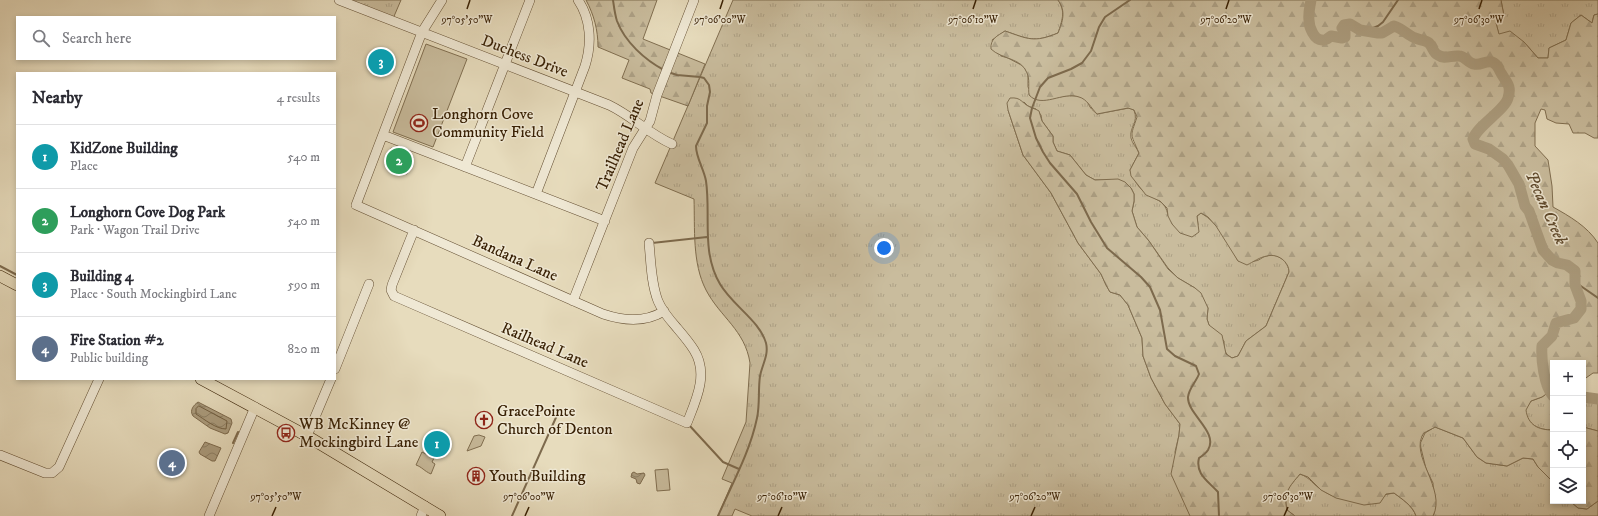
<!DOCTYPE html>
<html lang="en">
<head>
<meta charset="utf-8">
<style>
  :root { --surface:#fff; --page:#f7f7f7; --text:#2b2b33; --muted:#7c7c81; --line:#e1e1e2; --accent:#7c3aed }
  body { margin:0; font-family:"IM FELL DW Pica",serif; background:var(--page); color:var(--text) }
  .controls { position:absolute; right:12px; bottom:12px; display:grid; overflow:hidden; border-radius:0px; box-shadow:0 2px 6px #0003 }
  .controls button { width:36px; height:36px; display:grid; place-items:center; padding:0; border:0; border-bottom:1px solid var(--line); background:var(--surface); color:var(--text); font:20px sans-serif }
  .you { position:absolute; left:884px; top:248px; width:14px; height:14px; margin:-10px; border:3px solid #fff; border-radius:50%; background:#1a73e8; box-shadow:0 0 0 6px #1a73e833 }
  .badge { display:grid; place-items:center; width:26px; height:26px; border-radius:50%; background:var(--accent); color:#fff; font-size:13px; font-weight:700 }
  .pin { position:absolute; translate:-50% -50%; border:2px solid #fff; box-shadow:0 1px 4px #0006 }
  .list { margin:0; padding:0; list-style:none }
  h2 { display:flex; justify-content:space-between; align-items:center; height:52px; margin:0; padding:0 16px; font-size:17px }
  h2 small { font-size:13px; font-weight:400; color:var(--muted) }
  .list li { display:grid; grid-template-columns:26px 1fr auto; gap:12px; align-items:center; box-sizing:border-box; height:64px; padding:0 16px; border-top:1px solid var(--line) }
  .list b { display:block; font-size:15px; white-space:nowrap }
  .list p { margin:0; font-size:13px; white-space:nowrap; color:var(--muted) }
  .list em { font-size:13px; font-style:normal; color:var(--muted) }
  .icon { flex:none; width:22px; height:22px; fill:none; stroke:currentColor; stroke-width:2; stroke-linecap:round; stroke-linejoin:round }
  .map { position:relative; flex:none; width:1598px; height:516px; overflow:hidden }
  .search { position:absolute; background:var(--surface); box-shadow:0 2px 6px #0003; left:16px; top:16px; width:320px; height:44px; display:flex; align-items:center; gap:10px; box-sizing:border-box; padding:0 14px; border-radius:0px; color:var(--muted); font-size:15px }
  .panel { position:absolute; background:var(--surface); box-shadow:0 2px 6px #0003; left:16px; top:72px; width:320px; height:308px; border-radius:0px }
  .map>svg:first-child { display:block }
</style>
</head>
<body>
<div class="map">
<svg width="1598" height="516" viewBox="0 0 1598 516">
  <defs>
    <pattern id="grass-tufts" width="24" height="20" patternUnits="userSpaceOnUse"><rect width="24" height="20" fill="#c9bc9d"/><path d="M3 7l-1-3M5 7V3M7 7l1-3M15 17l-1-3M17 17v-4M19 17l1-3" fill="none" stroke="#ada186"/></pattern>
    <pattern id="forest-firs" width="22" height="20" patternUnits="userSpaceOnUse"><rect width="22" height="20" fill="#c9bc9d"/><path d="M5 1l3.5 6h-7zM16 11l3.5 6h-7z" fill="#ada186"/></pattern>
    <pattern id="water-waves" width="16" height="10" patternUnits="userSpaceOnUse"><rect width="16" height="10" fill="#ab9c7e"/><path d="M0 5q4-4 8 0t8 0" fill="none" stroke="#8c7f65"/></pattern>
  </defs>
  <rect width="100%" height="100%" fill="#e7dcbd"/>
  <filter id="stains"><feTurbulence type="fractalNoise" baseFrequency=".005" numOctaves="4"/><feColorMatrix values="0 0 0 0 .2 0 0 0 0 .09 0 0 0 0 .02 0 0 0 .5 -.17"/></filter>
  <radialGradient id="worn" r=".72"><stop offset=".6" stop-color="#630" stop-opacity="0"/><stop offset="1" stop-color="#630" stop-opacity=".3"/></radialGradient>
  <path fill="url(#grass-tufts)" stroke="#806e50" d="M339 0H401L392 21Z
    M733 0H1058C1066 11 1062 21 1058 33 1034 43 1028 39 1005 31L992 40 1001 56 1008 58 1023 66 1028 73V87L1035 99C1051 102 1071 90 1085 99 1088 101 1088 104 1090 107 1092 110 1095 112 1097 114L1129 108 1134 110C1139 123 1129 127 1131 138 1132 143 1137 148 1139 153L1130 170C1133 177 1136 184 1142 190 1153 200 1166 199 1168 216L1198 225 1197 216 1201 213C1219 223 1229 244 1238 261 1244 261 1249 262 1255 261 1259 261 1262 257 1266 256 1277 252 1289 262 1289 272L1266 326 1246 341 1238 356 1232 358C1224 353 1224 350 1224 341L1209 325 1207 319 1208 308 1195 288 1178 278 1168 268 1149 241 1137 227 1132 211 1134 202V194L1131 188 1110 180H1095L1086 175 1070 155 1057 151 1053 142V136L1042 121 1041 115 1036 109 1028 106 1024 102 1008 110 1023 155 1051 193 1078 243 1101 274 1106 285 1110 292 1120 295 1128 305 1142 338 1143 356 1151 378 1165 404 1180 424 1179 435 1175 452 1190 516H752L735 509 732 516H718L732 483 722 479 746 422 750 363C745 330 720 317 706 290 692 263 695 228 694 199L655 183Z
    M1501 0H1598V14L1594 15 1592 23 1581 15 1571 23 1566 40 1549 48 1548 58H1538L1524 42 1499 35 1496 23 1504 16Z
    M1549 392 1553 396V430C1538 430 1528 425 1525 410L1531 401 1542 397Z
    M1583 397 1598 399V431L1583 427Z
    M1435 427 1463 438 1477 457 1486 463 1507 466 1523 458 1533 459 1538 467 1553 482V501H1570L1578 508 1587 509 1598 501V516H1433L1434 514 1433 483 1426 469 1420 444 1425 433Z
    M1300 474C1311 478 1313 485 1322 490 1345 506 1369 497 1394 493 1402 499 1413 506 1416 516H1295L1287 510C1283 492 1289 487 1300 474Z"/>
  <path fill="url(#forest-firs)" stroke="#806e50" d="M586 0H657L643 39 705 64 688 106 651 93 650 89 622 78 629 60 598 47C598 30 594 15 586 0Z
    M1058 0H1501L1504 16 1496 23 1499 34 1510 31 1524 42 1538 58H1548L1549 48 1566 40 1571 23 1581 15 1592 23 1594 15 1598 14V138H1594L1585 133H1573L1569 124 1556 123 1547 119 1545 110 1541 109 1535 123V146L1548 160 1552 186 1553 207C1569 216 1587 226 1598 243V373H1593L1583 380V363H1553V376L1544 374 1546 384 1549 392 1542 397 1531 401 1526 410C1528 425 1538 430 1553 430V482L1538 467 1533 459 1523 458 1507 466 1486 463 1477 457 1463 438 1435 427C1432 429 1427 431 1424 433 1408 454 1447 489 1433 516H1416C1413 506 1402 499 1394 493L1386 494 1380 503 1364 505 1336 498 1321 490 1308 477 1300 474C1289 487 1283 493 1287 510L1295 516H1190L1171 474 1179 435 1180 424 1165 404 1151 378 1143 356 1142 338 1128 305 1120 295 1110 292 1106 285 1101 274 1078 243 1051 193 1023 155 1008 110 1007 103 1010 98C1022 97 1021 103 1030 107 1034 109 1036 109 1039 111L1042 121 1053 136V142L1057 151 1070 155 1086 175 1095 180 1118 179 1125 182 1131 188 1134 194V201L1132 211 1137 227 1149 241 1168 269 1178 278 1195 288 1201 293 1208 308 1207 319 1209 325 1222 335 1226 354 1232 358 1238 356 1246 341 1266 326 1289 272C1289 262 1278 253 1267 256 1260 257 1253 262 1247 265L1238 261 1216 226 1208 217 1201 213 1197 216 1199 232 1192 237 1180 233 1172 224 1168 216 1167 208 1160 201 1146 195 1131 176 1130 170 1139 153C1130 132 1130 138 1137 117L1134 110 1128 108 1097 114C1091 108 1087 99 1079 97 1063 91 1042 109 1029 95 1028 88 1030 79 1027 73 1022 58 1001 59 991 49 990 39 997 36 1005 31 1028 39 1034 43 1058 33 1063 21 1066 11 1058 0Z
    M1583 427 1598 431V501L1587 509 1578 508 1570 501H1583Z"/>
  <path fill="#c9bc9d" stroke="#806e50" d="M426 44 467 59 433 147 393 132Z
    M391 148 413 157 407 174 385 165Z
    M479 435 485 437 481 446 467 451 474 436Z
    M422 452 434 458 432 462 435 464 431 474C424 471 422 467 416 465Z
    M668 469 670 490 657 491 655 470Z"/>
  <path fill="url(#water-waves)" stroke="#7d6a4d" d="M198 402 231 419 232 423 228 433 225 434 210 428 193 416C189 410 194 405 198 402Z
    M205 442 221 448 215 461H212L200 454 199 452Z
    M634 472 637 474 644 473 645 475 640 484 637 483 636 479 631 477 632 473Z"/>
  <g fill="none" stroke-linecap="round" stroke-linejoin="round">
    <path stroke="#715e40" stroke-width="1" d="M199 406 227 421 226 429C216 429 204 419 196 414V409Z"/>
    <path stroke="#7d6a4d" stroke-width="2" d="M613 0C614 7 615 15 617 21 625 42 645 60 664 70
      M1130 0 1105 17 1099 27 1091 51 1082 63 1071 69 1048 78 1040 87 1032 108 1030 118 1036 138 1043 152 1050 163 1077 194 1091 222 1107 248 1141 277 1150 287 1160 310 1167 349 1175 356 1196 366 1199 374C1196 382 1189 388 1188 397 1187 414 1219 432 1208 450 1206 453 1202 456 1199 458 1195 474 1208 481 1218 492L1219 516
      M1368 30 1378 26 1383 22 1398 0
      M668 72 677 75 700 77 704 78 709 85 710 92 707 106V123L696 146C696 158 704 169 706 181 711 215 701 252 720 284 732 305 760 321 766 343 769 355 762 365 760 376 758 390 760 404 757 418 750 452 732 484 718 516
      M652 243 707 237
      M0 266 17 275
      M1575 282 1598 298
      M689 425 723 462 739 469
      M233 443 238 432
      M512 516 558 413"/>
    <path stroke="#ab9c7e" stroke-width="11" d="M1311 0C1310 7 1308 13 1309 20 1309 27 1314 40 1322 40 1326 41 1328 38 1331 36L1342 38 1345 37V32L1342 28 1344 25 1350 24 1360 30 1378 33H1382L1394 26C1402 28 1407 35 1415 38 1419 40 1426 40 1429 43 1433 47 1433 53 1438 55 1445 60 1451 55 1459 56 1465 56 1468 63 1474 64 1481 66 1485 60 1492 62 1498 64 1498 68 1501 73 1506 82 1512 85 1508 98 1505 110 1477 126 1473 139L1475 144 1489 149 1503 159 1508 165 1519 184 1525 206 1529 211 1543 250 1552 260 1558 263 1567 265 1575 271V285L1581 301V309L1574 318 1556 323 1552 336 1542 346C1541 359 1544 386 1553 396
      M1583 397 1598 399"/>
    <defs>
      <path id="minor" d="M339 0 609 105C632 116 649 134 672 144
        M442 0 422 32 356 205 603 314C624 321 645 323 664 311
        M383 135 605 221
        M465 167 530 0
        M536 194 585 66C592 44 591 19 578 0
        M414 230 392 285 391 290 394 296 687 423C696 400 709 374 694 350 689 342 683 335 677 328 670 320 662 311 658 301 651 283 651 262 649 243
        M573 301 633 148 650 121 657 95 694 0
        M335 369 369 284
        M307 436 331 379
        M0 455 45 473H52L59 467 99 379
        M209 516 255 407
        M421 516 425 506"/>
      <path id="major" d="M0 276 17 285
        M201 379 307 436 440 516"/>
    </defs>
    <use href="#minor" stroke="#634e32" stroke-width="10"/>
    <use href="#major" stroke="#371f03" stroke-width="12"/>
    <use href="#minor" stroke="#efe8d4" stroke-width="9"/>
    <use href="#major" stroke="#e7dcbd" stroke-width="11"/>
  </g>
  <path fill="none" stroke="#371f03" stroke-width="1.5" d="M467 9 470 0M720 9 723 0M973 9 976 0M1226 9 1229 0M1479 9 1482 0M272 516 276 507M525 516 529 507M778 516 782 507M1031 516 1035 507M1284 516 1288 507"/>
  <defs>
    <symbol id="stadium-ring" viewBox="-11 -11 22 22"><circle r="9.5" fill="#efe8d4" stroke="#8f2418" stroke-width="1.5"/><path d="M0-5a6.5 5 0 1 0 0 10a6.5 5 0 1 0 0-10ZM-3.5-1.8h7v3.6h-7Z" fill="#8f2418"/></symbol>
    <symbol id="church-ring" viewBox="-11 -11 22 22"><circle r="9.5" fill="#efe8d4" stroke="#8f2418" stroke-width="1.5"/><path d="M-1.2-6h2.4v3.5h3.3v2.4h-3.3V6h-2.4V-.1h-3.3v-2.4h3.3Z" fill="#8f2418"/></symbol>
    <symbol id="bus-ring" viewBox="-11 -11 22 22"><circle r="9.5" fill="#efe8d4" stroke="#8f2418" stroke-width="1.5"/><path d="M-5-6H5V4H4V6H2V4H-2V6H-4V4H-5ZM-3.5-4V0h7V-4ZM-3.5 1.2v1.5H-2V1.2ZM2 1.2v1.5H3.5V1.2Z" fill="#8f2418"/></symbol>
    <symbol id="building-ring" viewBox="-11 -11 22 22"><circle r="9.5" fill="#efe8d4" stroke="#8f2418" stroke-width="1.5"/><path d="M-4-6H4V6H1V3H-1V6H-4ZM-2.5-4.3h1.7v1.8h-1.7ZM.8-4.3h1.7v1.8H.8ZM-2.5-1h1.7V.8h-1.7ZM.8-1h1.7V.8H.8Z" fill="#8f2418"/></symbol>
  </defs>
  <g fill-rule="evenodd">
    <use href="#stadium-ring" x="409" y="113" width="20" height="20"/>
    <use href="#church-ring" x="474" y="410" width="20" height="20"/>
    <use href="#bus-ring" x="276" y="423" width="20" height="20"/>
    <use href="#building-ring" x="466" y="466" width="20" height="20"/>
  </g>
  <g text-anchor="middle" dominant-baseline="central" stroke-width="3" stroke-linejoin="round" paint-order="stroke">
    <g font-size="16" fill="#371f03" stroke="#efe8d4">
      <text transform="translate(525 56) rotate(21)">Duchess Drive</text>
      <text transform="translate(620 145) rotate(-67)">Trailhead Lane</text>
      <text transform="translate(515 258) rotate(24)">Bandana Lane</text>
      <text transform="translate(545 345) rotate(23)">Railhead Lane</text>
    </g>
    <g font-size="16" fill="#371f03" stroke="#efe8d4" text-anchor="start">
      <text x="432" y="114">Longhorn Cove<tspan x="432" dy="18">Community Field</tspan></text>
      <text x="497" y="411">GracePointe<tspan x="497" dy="18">Church of Denton</tspan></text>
      <text x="299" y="424">WB McKinney @<tspan x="299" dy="18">Mockingbird Lane</tspan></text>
      <text x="489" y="476">Youth Building</text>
    </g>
    <g font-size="17" font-style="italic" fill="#604b2e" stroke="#efe8d4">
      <text transform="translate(1546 208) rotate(66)">Pecan Creek</text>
    </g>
  </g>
  <g font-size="10" text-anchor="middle" fill="#371f03" stroke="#efe8d4" stroke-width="3" stroke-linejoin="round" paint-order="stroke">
    <text x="1226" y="23">97°06'20"W</text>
    <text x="1479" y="23">97°06'30"W</text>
    <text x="467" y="23">97°05'50"W</text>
    <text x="720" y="23">97°06'00"W</text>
    <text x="973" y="23">97°06'10"W</text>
    <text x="276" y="500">97°05'50"W</text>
    <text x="529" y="500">97°06'00"W</text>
    <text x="782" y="500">97°06'10"W</text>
    <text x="1035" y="500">97°06'20"W</text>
    <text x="1288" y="500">97°06'30"W</text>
  </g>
  <rect width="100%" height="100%" filter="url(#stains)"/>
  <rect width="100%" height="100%" fill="url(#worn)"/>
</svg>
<div class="controls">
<button>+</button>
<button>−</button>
<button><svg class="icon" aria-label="locate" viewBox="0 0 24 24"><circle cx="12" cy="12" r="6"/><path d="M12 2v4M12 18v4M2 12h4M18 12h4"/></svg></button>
<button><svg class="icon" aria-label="layers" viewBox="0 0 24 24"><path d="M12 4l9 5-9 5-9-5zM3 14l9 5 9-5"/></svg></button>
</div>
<div class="you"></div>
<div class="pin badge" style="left:437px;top:444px;background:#0f9aa8">1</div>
<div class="pin badge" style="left:399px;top:161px;background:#2e9e5b">2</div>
<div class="pin badge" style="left:381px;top:62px;background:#0f9aa8">3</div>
<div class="pin badge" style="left:172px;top:463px;background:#5c6f8a">4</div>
<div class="search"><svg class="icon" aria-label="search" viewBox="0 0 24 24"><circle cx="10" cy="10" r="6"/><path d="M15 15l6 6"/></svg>Search here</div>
<section class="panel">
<h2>Nearby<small>4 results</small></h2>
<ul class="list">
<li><span class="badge" style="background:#0f9aa8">1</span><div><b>KidZone Building</b><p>Place</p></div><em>540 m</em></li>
<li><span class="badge" style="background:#2e9e5b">2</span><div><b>Longhorn Cove Dog Park</b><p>Park · Wagon Trail Drive</p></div><em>540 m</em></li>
<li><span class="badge" style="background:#0f9aa8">3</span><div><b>Building 4</b><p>Place · South Mockingbird Lane</p></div><em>590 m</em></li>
<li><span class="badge" style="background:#5c6f8a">4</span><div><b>Fire Station #2</b><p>Public building</p></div><em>820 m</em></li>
</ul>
</section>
</div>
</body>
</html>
